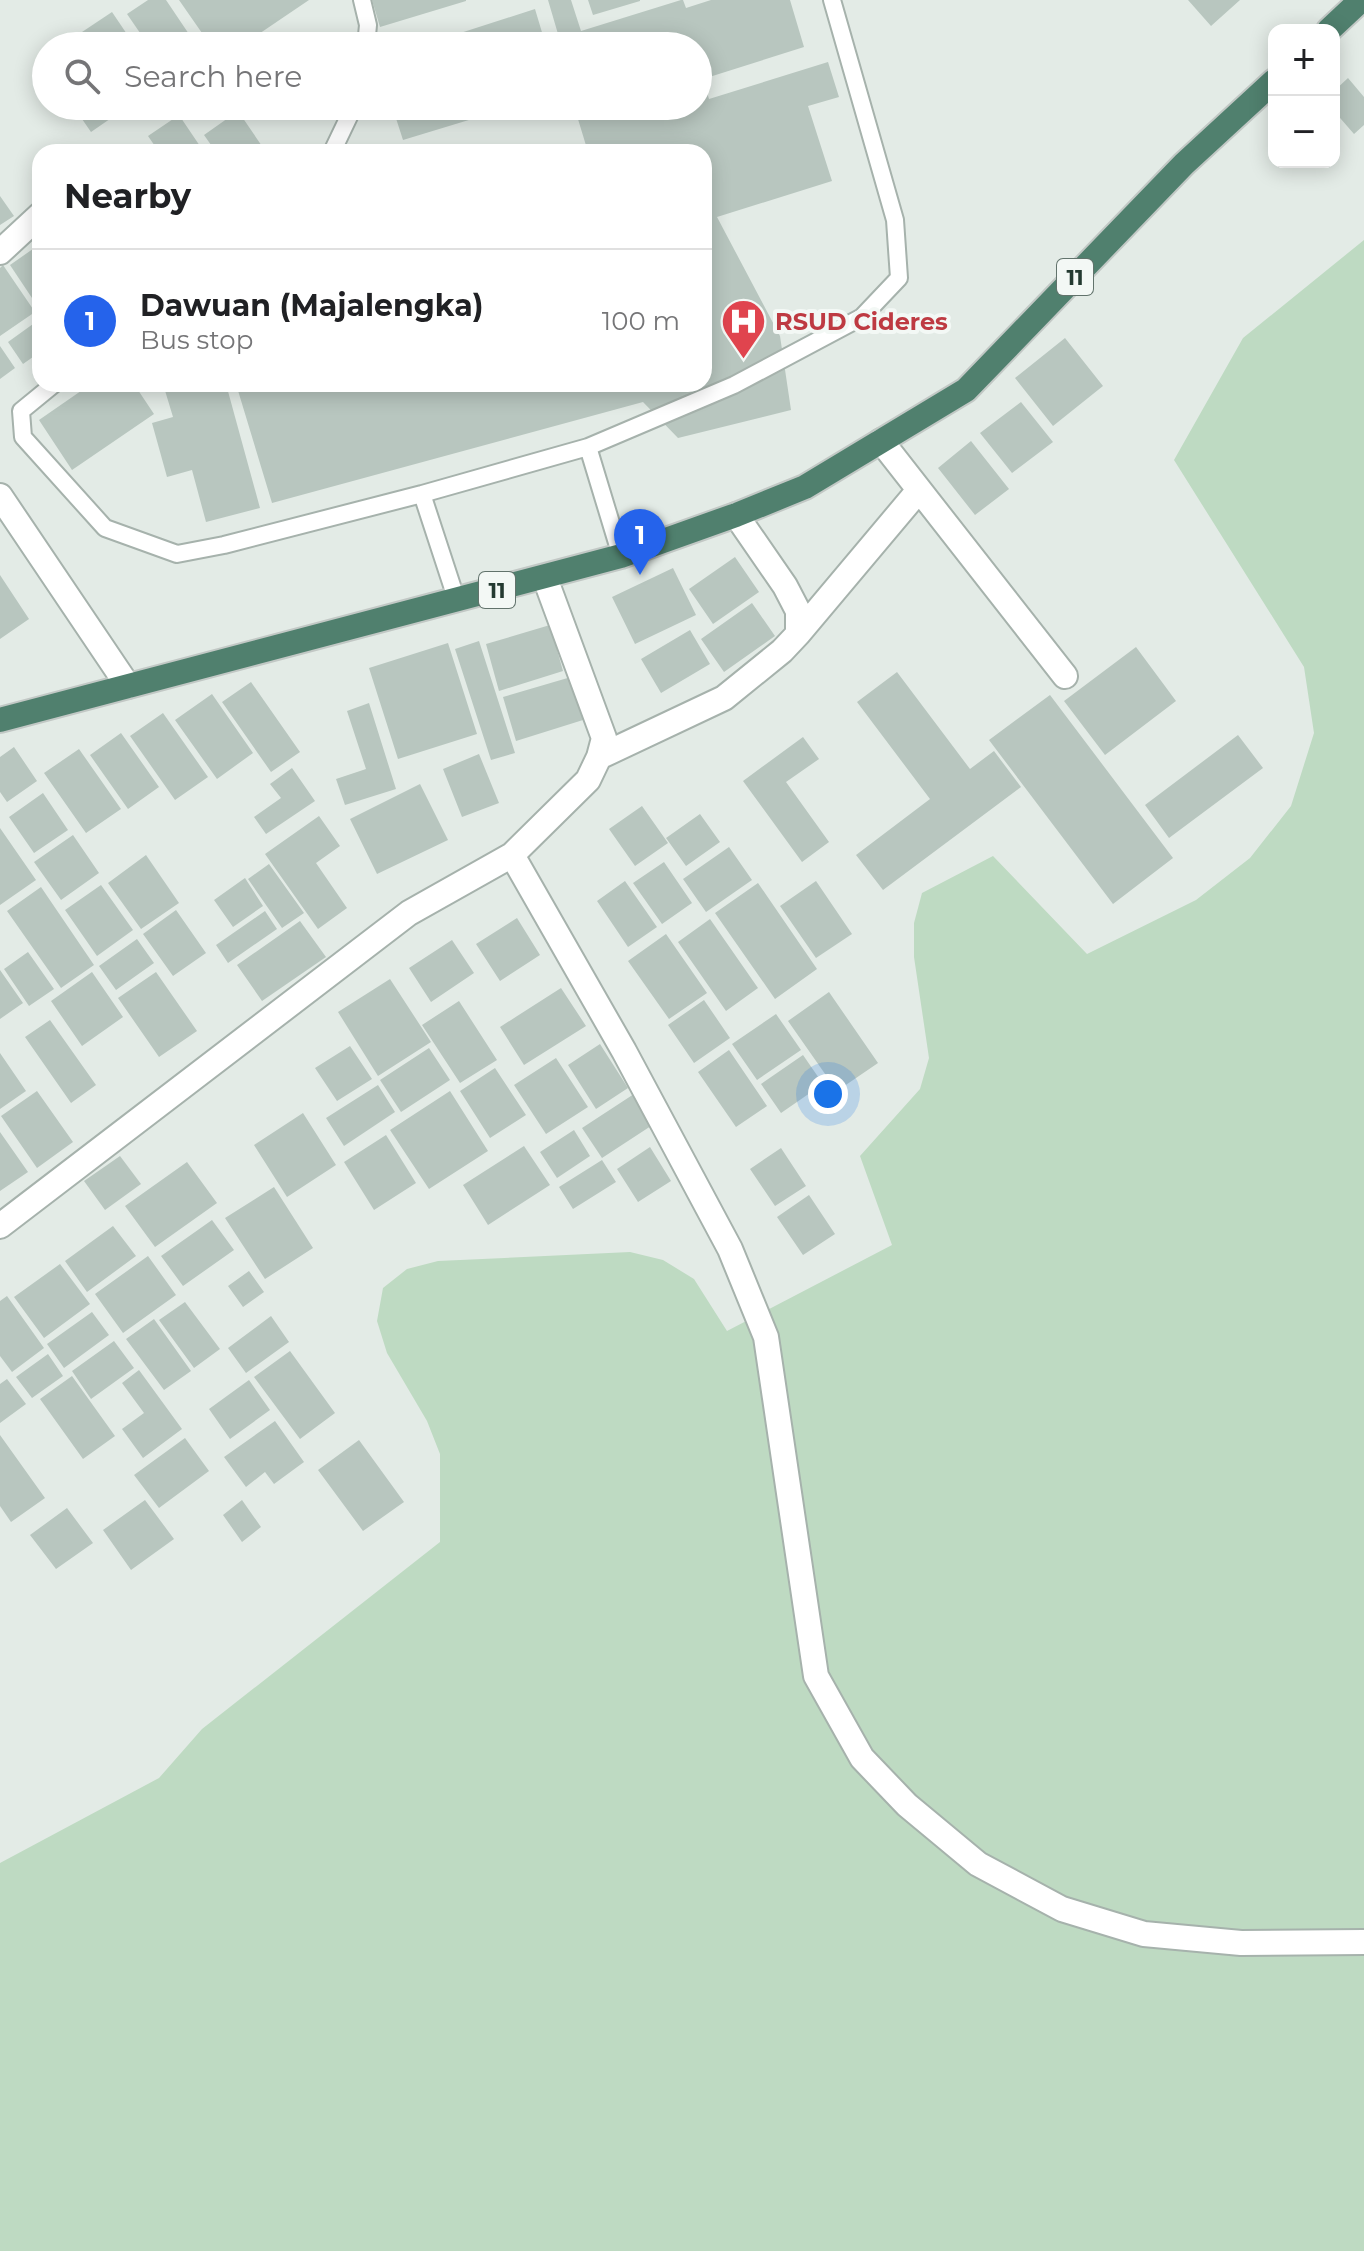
<!DOCTYPE html>
<html lang="en">
<head>
<meta charset="utf-8">
<style>
  :root { --surface:#fff; --page:#f2f2f2; --text:#202124; --muted:#757577; --line:#e0e0e0; --accent:#2563eb }
  body { margin:0; font-family:Montserrat,sans-serif; background:var(--page); color:var(--text) }
  .controls { position:absolute; right:24px; top:24px; display:grid; overflow:hidden; border-radius:16px; box-shadow:0 4px 20px #0003 }
  .controls button { width:72px; height:72px; display:grid; place-items:center; padding:0; border:0; border-bottom:2px solid var(--line); background:var(--surface); color:var(--text); font:40px sans-serif }
  .you { position:absolute; left:828px; top:1094px; width:28px; height:28px; margin:-20px; border:6px solid #fff; border-radius:50%; background:#1a73e8; box-shadow:0 0 0 12px #1a73e833 }
  .badge { display:grid; place-items:center; width:52px; height:52px; border-radius:50%; background:var(--accent); color:#fff; font-size:26px; font-weight:700 }
  .pin { position:absolute; translate:-50% -66px; filter:drop-shadow(0 2px 4px #0008) }
  .pin::after { content:''; position:absolute; top:42px; width:28px; height:24px; background:inherit; clip-path:polygon(0 0,100% 0,50% 100%) }
  .list { margin:0; padding:0; list-style:none }
  h2 { display:flex; justify-content:space-between; align-items:center; height:104px; margin:0; padding:0 32px; font-size:34px }
  h2 small { font-size:26px; font-weight:400; color:var(--muted) }
  .list li { display:grid; grid-template-columns:52px 1fr auto; gap:24px; align-items:center; box-sizing:border-box; height:144px; padding:0 32px; border-top:2px solid var(--line) }
  .list b { display:block; font-size:30px; white-space:nowrap }
  .list p { margin:0; font-size:26px; white-space:nowrap; color:var(--muted) }
  .list em { font-size:26px; font-style:normal; color:var(--muted) }
  .icon { flex:none; width:44px; height:44px; fill:none; stroke:currentColor; stroke-width:2; stroke-linecap:round; stroke-linejoin:round }
  .map { position:relative; flex:none; width:1364px; height:2251px; overflow:hidden }
  .search { position:absolute; background:var(--surface); box-shadow:0 4px 20px #0003; left:32px; top:32px; width:680px; height:88px; display:flex; align-items:center; gap:20px; box-sizing:border-box; padding:0 28px; border-radius:44px; color:var(--muted); font-size:30px }
  .panel { position:absolute; background:var(--surface); box-shadow:0 4px 20px #0003; left:32px; top:144px; width:680px; height:248px; border-radius:24px }
  .map>svg:first-child { display:block }
</style>
</head>
<body>
<div class="map">
<svg width="1364" height="2251" viewBox="0 0 1364 2251">
  <rect width="100%" height="100%" fill="#e3ebe6"/>
  <path fill="#bedac2" d="M1364 240V2251H0V1863L159 1778 202 1729 440 1542V1454L427 1421 387 1353 377 1321 383 1288 407 1269 438 1261 630 1252 663 1260 694 1279 727 1331 892 1245 860 1156 920 1089 929 1058 914 957V923L922 893 993 856 1087 954 1196 900 1250 858 1291 806 1314 733 1304 667 1174 460 1243 338Z"/>
  <path fill="#b8c6bf" d="M148 0H166L197 46H149L127 14Z
    M179 0H309L241 46H211Z
    M372 0H466V1L380 27Z
    M548 0H571L581 31 681 0H683L686 8 711 0H790L804 47 703 79 709 99 828 62 839 97 808 106 832 181 717 217 780 336 791 410 678 438 643 402 272 503 236 384H704V152H588L574 106H698V46H420L535 9 544 39 558 34Z
    M588 0H640V1L593 15Z
    M1188 0H1240L1211 26Z
    M112 12 135 46H91L82 32Z
    M1348 78 1364 97V125L1354 134 1334 111V91Z
    M73 106H116L120 112 91 132Z
    M392 106H512V107L403 140Z
    M238 111 266 152H216L204 135Z
    M179 115 204 152H159L148 136Z
    M0 196 14 216 0 225Z
    M40 244V310L10 265Z
    M3 265 35 312 0 336V268Z
    M40 319V352L23 364 8 342Z
    M1065 338 1103 386 1053 426 1015 378Z
    M0 346 15 368 0 379Z
    M91 384H134L154 414 72 470 39 420Z
    M163 384H226L260 508 206 522 192 470 167 477 152 423 173 417Z
    M1021 402 1053 442 1012 473 980 433Z
    M971 441 1009 489 975 515 938 468Z
    M735 557 759 592 713 624 689 589Z
    M673 568 696 615 635 644 612 597Z
    M0 575 29 619 0 639Z
    M752 603 775 636 724 672 701 639Z
    M550 625 563 671 499 691 486 644Z
    M690 630 710 664 661 693 641 659Z
    M479 641 515 753 491 760 455 649Z
    M448 643 477 734 398 759 369 668Z
    M1136 647 1176 701 1105 755 1064 701Z
    M897 672 970 769 994 751 1021 787 883 890 856 855 930 799 857 702Z
    M571 677 583 720 516 741 503 697Z
    M251 682 300 752 271 772 222 702Z
    M212 694 253 753 217 779 175 720Z
    M1050 695 1173 858 1113 904 989 740Z
    M369 703 396 789 345 805 336 779 366 769 347 711Z
    M163 713 208 777 175 800 130 736Z
    M121 733 159 787 128 809 90 755Z
    M1238 735 1263 768 1169 838 1145 805Z
    M803 737 819 759 786 782 829 842 802 862 743 781Z
    M14 747 37 781 7 802 0 792V757Z
    M79 749 121 809 86 833 44 773Z
    M479 754 499 803 462 817 443 769Z
    M292 768 315 801 266 834 254 817 281 798 270 784Z
    M420 784 448 840 377 874 350 819Z
    M43 793 68 830 34 853 9 817Z
    M642 806 668 843 635 866 609 829Z
    M700 814 720 842 686 866 666 838Z
    M319 816 340 846 316 863 347 908 318 929 265 854Z
    M0 828 36 880 0 905Z
    M73 835 99 873 61 900 34 862Z
    M729 847 752 880 706 912 683 879Z
    M146 855 179 903 141 929 108 883Z
    M664 862 692 903 662 924 633 883Z
    M269 864 304 913 282 928 248 879Z
    M245 878 263 906 233 927 214 900Z
    M625 881 657 927 628 947 597 901Z
    M816 881 852 934 816 958 780 906Z
    M758 883 817 969 775 999 715 913Z
    M101 885 133 930 97 956 65 910Z
    M41 887 94 965 61 988 7 911Z
    M176 910 206 953 173 976 143 934Z
    M265 911 277 929 228 963 216 945Z
    M517 918 540 955 500 981 476 944Z
    M710 919 758 988 726 1011 678 942Z
    M300 921 326 957 262 1001 237 965Z
    M666 934 707 993 669 1019 628 961Z
    M137 939 154 963 116 990 99 966Z
    M452 940 474 973 431 1002 409 968Z
    M28 952 54 989 29 1006 4 969Z
    M0 970 23 1003 0 1019Z
    M92 972 123 1017 82 1046 51 1001Z
    M156 972 197 1031 159 1057 118 998Z
    M390 979 431 1042 378 1076 338 1012Z
    M561 988 586 1026 524 1065 500 1027Z
    M829 992 878 1063 837 1091 788 1021Z
    M704 1000 730 1038 694 1063 668 1025Z
    M459 1001 497 1060 460 1083 422 1025Z
    M776 1014 801 1050 757 1080 732 1044Z
    M50 1020 96 1085 71 1103 25 1037Z
    M600 1044 628 1088 596 1109 568 1065Z
    M350 1046 372 1079 337 1101 315 1068Z
    M429 1048 450 1080 401 1112 380 1080Z
    M729 1050 767 1106 736 1127 698 1072Z
    M0 1053 26 1091 0 1109Z
    M803 1055 823 1084 781 1113 761 1084Z
    M556 1058 588 1107 546 1134 514 1085Z
    M495 1068 526 1115 490 1138 460 1091Z
    M378 1085 395 1112 344 1146 326 1118Z
    M37 1091 73 1142 37 1168 1 1116Z
    M450 1091 488 1151 429 1189 390 1130Z
    M634 1094 654 1124 602 1158 582 1128Z
    M303 1113 336 1165 287 1197 254 1145Z
    M574 1130 590 1156 557 1178 540 1152Z
    M0 1132 28 1172 0 1191Z
    M386 1135 416 1183 374 1210 344 1162Z
    M524 1146 550 1185 488 1225 463 1185Z
    M650 1147 671 1181 638 1202 617 1169Z
    M781 1148 806 1186 775 1206 750 1169Z
    M120 1156 141 1184 105 1210 84 1181Z
    M602 1160 616 1182 573 1209 559 1187Z
    M187 1162 217 1203 155 1247 125 1206Z
    M274 1187 313 1248 265 1279 225 1218Z
    M809 1195 835 1234 803 1255 777 1217Z
    M212 1220 234 1250 183 1286 161 1256Z
    M113 1226 136 1256 87 1292 65 1261Z
    M148 1256 176 1295 123 1333 95 1294Z
    M60 1264 90 1304 44 1338 14 1297Z
    M249 1271 264 1292 243 1307 228 1286Z
    M7 1296 44 1348 12 1372 0 1356V1301Z
    M185 1302 220 1349 194 1368 159 1320Z
    M92 1312 109 1335 64 1368 47 1344Z
    M271 1316 289 1342 246 1373 228 1348Z
    M154 1319 191 1371 164 1390 126 1339Z
    M114 1341 134 1368 91 1399 72 1371Z
    M290 1351 335 1413 300 1439 254 1377Z
    M48 1354 63 1376 32 1398 16 1377Z
    M139 1370 182 1429 143 1458 122 1429 144 1413 122 1383Z
    M72 1376 115 1436 83 1459 40 1399Z
    M7 1379 26 1404 0 1423V1384Z
    M249 1380 270 1410 230 1439 209 1409Z
    M275 1421 304 1462 274 1484 265 1472 246 1487 224 1457Z
    M0 1435 45 1498 11 1522 0 1506Z
    M185 1438 209 1471 159 1508 134 1475Z
    M359 1440 404 1502 363 1531 318 1470Z
    M145 1500 174 1539 131 1570 103 1530Z
    M242 1500 261 1527 242 1542 223 1515Z
    M67 1508 93 1543 56 1569 30 1535Z"/>
  <g fill="none" stroke-linecap="round" stroke-linejoin="round">
    <defs>
      <path id="service" d="M362 0 368 25 366 46
        M332 152 354 106
        M54 384 21 411 23 437 105 528 177 554 224 545 422 494 588 447 734 385 862 317 899 278 895 220 832 0
        M588 447 621 556
        M422 494 457 601"/>
      <path id="minor" d="M0 252 40 215
        M881 441 1065 676
        M0 496 128 686
        M798 634 919 490
        M599 757 724 698 782 651 798 634V611L785 586 736 515
        M512 855 624 1051 730 1249 766 1337 816 1676 862 1758 907 1805 978 1864 1062 1909 1144 1934 1241 1943 1364 1942
        M0 1226 409 913 512 855 588 780 599 757 604 738 545 578"/>
      <path id="trunk" d="M1329 30 1361 0
        M0 720 621 556 736 515 805 487 966 390 1184 164 1274 81"/>
    </defs>
    <use href="#service" stroke="#a6b2ac" stroke-width="20"/>
    <use href="#minor" stroke="#a6b2ac" stroke-width="28"/>
    <use href="#trunk" stroke="#c2c8c5" stroke-width="28"/>
    <use href="#service" stroke="#fff" stroke-width="16"/>
    <use href="#minor" stroke="#fff" stroke-width="24"/>
    <use href="#trunk" stroke="#50806e" stroke-width="24"/>
  </g>
  <defs>
    <symbol id="hospital-pin" viewBox="-11 -11 22 30"><path d="M0 17L-7.5 6A9.5 9.5 0 1 1 7.5 6Z" fill="#e0444e" stroke="#f3f8f5"/><path d="M-5-5h3v3.5h4V-5h3V5h-3V1.5h-4V5h-3Z" fill="#fff"/></symbol>
  </defs>
  <g fill-rule="evenodd">
    <use href="#hospital-pin" x="718" y="296" width="51" height="69"/>
  </g>
  <g text-anchor="middle" dominant-baseline="central" stroke-width="8" stroke-linejoin="round" paint-order="stroke">
    <g fill="#f3f8f5" stroke="#62736c" stroke-width="2">
      <rect x="1057" y="259" width="36" height="36" rx="6"/>
      <rect x="479" y="572" width="36" height="36" rx="6"/>
    </g>
    <g font-size="22" font-weight="bold" fill="#243a31">
      <text x="1075" y="277">11</text>
      <text x="497" y="590">11</text>
    </g>
    <g font-size="24" font-weight="bold" fill="#be3a42" stroke="#f3f8f5" text-anchor="start">
      <text x="775" y="321">RSUD Cideres</text>
    </g>
  </g>
</svg>
<div class="controls">
<button>+</button>
<button>−</button>
</div>
<div class="you"></div>
<div class="pin badge" style="left:640px;top:575px">1</div>
<div class="search"><svg class="icon" aria-label="search" viewBox="0 0 24 24"><circle cx="10" cy="10" r="6"/><path d="M15 15l6 6"/></svg>Search here</div>
<section class="panel">
<h2>Nearby<small></small></h2>
<ul class="list">
<li><span class="badge">1</span><div><b>Dawuan (Majalengka)</b><p>Bus stop</p></div><em>100 m</em></li>
</ul>
</section>
</div>
</body>
</html>
